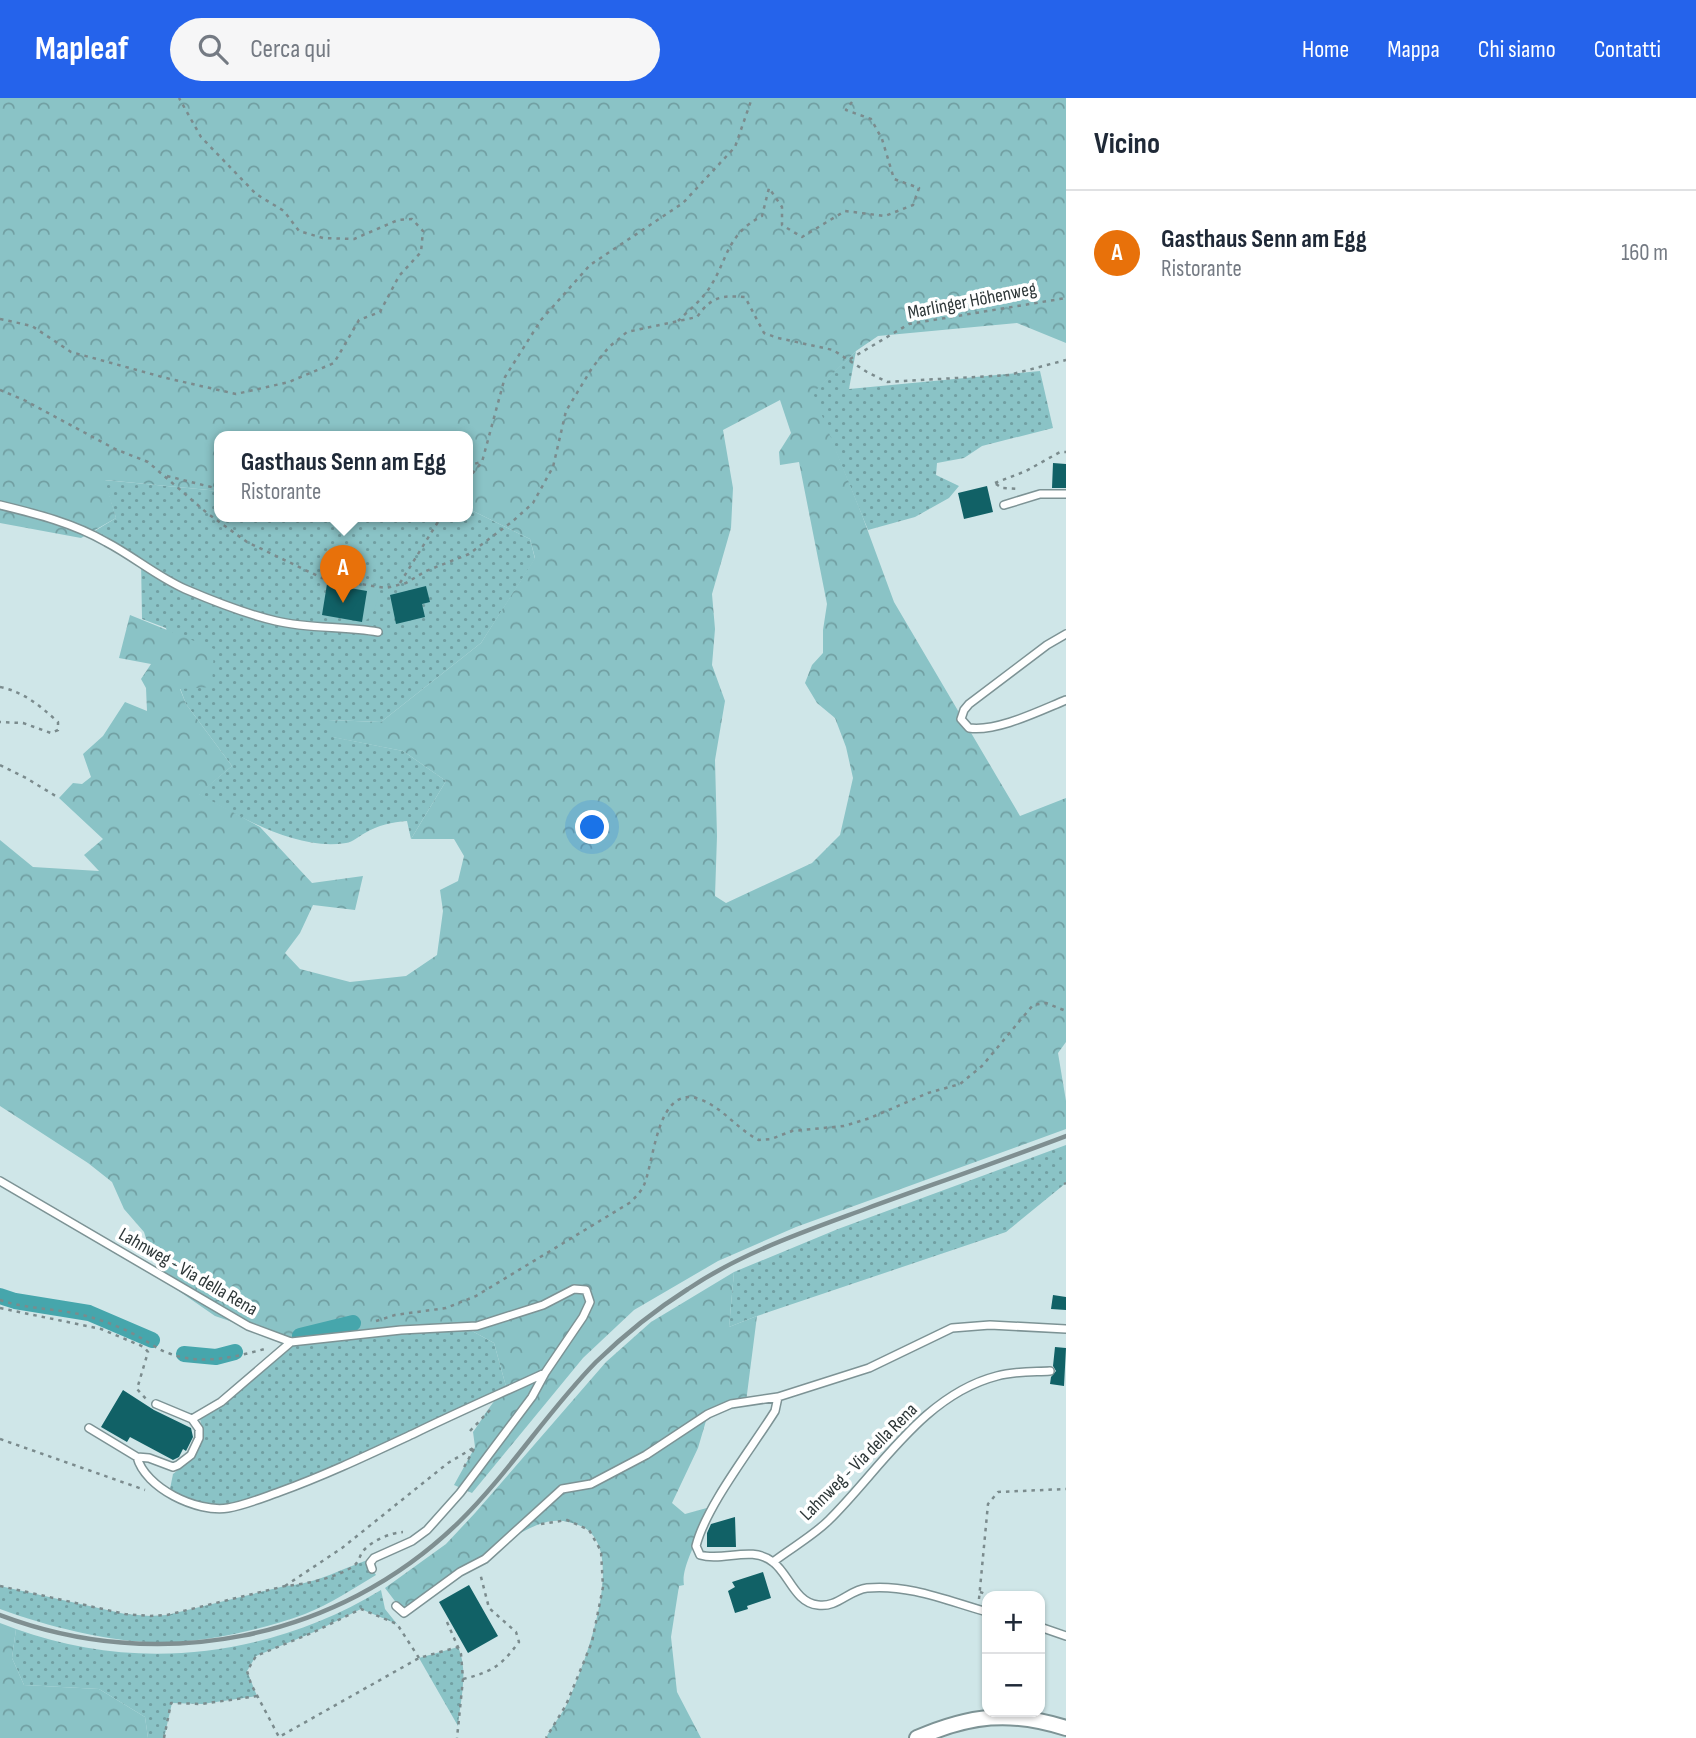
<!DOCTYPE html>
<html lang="it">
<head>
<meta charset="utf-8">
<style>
  :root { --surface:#fff; --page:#f6f6f7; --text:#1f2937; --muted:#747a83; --line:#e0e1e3; --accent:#2563eb }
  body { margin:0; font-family:"Sofia Sans Condensed",sans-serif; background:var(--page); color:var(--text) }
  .controls { position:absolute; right:21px; bottom:21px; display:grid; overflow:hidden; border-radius:14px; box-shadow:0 2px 5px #0004 }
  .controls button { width:63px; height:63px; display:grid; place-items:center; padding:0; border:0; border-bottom:2px solid var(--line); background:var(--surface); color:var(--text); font:35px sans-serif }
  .you { position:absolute; left:593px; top:730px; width:24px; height:24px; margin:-18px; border:5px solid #fff; border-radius:50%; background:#1a73e8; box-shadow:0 0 0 10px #1a73e833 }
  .badge { display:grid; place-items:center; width:46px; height:46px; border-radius:50%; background:var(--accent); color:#fff; font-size:23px; font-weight:700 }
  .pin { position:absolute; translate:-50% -58px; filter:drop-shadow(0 2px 4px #0008) }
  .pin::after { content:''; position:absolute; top:37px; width:24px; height:21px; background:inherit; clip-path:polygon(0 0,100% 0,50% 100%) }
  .popup { position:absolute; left:214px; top:333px; width:259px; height:91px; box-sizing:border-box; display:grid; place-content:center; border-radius:14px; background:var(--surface); filter:drop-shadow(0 2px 5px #0005); font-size:23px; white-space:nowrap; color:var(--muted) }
  .popup b { font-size:26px; color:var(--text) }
  .popup::after { content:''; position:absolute; left:50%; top:100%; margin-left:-14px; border:14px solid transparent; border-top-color:var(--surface) }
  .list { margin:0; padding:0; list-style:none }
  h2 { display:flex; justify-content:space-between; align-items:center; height:91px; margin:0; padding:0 28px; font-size:30px }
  h2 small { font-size:23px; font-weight:400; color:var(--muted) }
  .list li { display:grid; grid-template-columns:46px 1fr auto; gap:21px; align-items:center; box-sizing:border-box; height:126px; padding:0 28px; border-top:2px solid var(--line) }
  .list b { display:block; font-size:26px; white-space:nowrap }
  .list p { margin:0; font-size:23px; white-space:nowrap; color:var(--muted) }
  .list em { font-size:23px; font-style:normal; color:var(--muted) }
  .icon { flex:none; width:38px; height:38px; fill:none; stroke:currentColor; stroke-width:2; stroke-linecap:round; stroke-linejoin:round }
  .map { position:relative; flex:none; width:1066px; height:1640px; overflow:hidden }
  header { display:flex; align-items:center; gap:42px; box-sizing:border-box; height:98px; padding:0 35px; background:var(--accent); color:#fff }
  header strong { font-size:33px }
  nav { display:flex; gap:38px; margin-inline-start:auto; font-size:24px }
  .search { width:490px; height:63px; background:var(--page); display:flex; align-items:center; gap:18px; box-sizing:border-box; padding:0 24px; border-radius:38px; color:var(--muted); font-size:26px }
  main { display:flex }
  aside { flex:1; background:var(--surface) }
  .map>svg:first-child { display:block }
</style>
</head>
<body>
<header>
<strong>Mapleaf</strong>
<div class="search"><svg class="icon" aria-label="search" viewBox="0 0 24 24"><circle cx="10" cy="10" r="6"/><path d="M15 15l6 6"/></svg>Cerca qui</div>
<nav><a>Home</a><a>Mappa</a><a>Chi siamo</a><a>Contatti</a></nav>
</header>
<main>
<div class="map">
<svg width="1066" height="1640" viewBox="0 0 1066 1640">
  <defs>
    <pattern id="grass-dots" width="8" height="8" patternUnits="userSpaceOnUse" patternTransform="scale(1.75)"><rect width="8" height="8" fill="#8ac3c6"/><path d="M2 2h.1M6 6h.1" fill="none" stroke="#719fa2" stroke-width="1.8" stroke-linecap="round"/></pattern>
    <pattern id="forest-crowns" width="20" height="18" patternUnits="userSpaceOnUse" patternTransform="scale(1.75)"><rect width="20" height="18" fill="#8ac3c6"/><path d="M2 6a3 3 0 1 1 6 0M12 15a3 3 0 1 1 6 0" fill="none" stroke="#719fa2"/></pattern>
  </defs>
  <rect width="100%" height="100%" fill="#cfe6e8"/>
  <path fill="url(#grass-dots)" d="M856 253 849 291 1040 273 1053 330 982 348 964 360 937 365 936 377 959 388 949 400 915 419 868 432 812 295Z
    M104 382 219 393V419H467V410L530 441 535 461 481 545 381 624 329 622 333 639 403 653 446 683 411 741 407 723C392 724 378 727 365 735 359 738 353 744 346 745 296 753 241 719 198 696L232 668 186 606 180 590 166 530 142 521 141 462 93 434 116 420Z
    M1066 1047V1085L1006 1134 757 1218 729 1229 734 1174 838 1131Z
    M463 1228 494 1245 507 1292 370 1356 247 1402 216 1408 193 1404 170 1391 173 1376 194 1359 203 1336 200 1321 291 1244Z
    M374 1460 372 1471 376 1477C353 1491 330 1506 305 1516 268 1530 219 1541 179 1544 123 1548 52 1530 0 1511V1488L125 1516 150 1518 167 1517 285 1488C317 1486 344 1469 374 1460Z
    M381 1492 385 1511 397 1526 361 1511 314 1534 256 1558 247 1573 257 1598 202 1606 172 1605 164 1640H148L145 1619 99 1591 24 1587 12 1560 16 1531C137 1575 271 1559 381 1492Z
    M458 1549C469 1573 460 1603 458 1628L419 1560Z"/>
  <path fill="url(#forest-crowns)" fill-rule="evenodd" d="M0 0H1066V245L1017 225 878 238 856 253 813 295 862 417 894 504 1020 718 1066 700V944L1058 955 1066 1003V1031L796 1129 718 1163 634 1212 583 1260 472 1395 454 1387 475 1349 473 1334C483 1321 494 1298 507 1292L494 1245 463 1228 291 1244 215 1218 176 1191 151 1156 144 1134 124 1111 112 1084 88 1065 0 1008V742L33 769 99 773 84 757 103 741 59 700 73 685 82 686 91 679 83 656 103 638 125 604 147 613 146 590 141 581 151 566 119 560 130 517 214 551 212 589 180 591 186 606 232 668 199 696 260 729 312 785 363 778 355 812 313 807 300 835 285 855 300 871 350 884 406 878 437 857 443 813 440 792 458 783 464 758 454 741H411L446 683 403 653 332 639 328 622 381 624 481 545 535 460 530 441 467 410V339H219V393L105 382 116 420 81 440 0 425ZM780 302 791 335 779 354 780 367 799 364 827 506 823 532V555L812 567 805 585 817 605 835 620 846 649 853 680 840 737 812 765 726 805 715 798 717 738 715 662 725 603 712 567 715 531 712 496 731 430 733 390 723 332Z
    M734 1174 729 1229 757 1218 746 1304 708 1316 698 1350 672 1405 685 1416 714 1408C705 1428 680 1467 684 1487L679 1488 671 1539 677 1594 701 1640H546C552 1627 562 1617 568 1604 583 1570 629 1453 583 1429 568 1422 554 1420 537 1427 489 1448 446 1485 404 1515L385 1490 446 1446 475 1415 606 1264 651 1224Z
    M0 1525 16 1531 12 1560 24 1587 99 1591 145 1619 148 1640H0Z"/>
  <path fill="#8ac3c6" d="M350 487 379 492C376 505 376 519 362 524L367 493 350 490Z"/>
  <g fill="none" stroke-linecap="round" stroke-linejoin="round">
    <path stroke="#46a6ac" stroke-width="16" d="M0 1198 15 1203 89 1215 152 1242
      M300 1238 353 1225
      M184 1256 216 1259 235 1254"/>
  </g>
  <path fill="#116166" d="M1053 365 1066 366V390H1052Z
    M987 388 993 414 964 421 958 395Z
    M327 486 367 493 362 524 322 517Z
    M426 488 430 504 422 506 425 519 396 526 390 497Z
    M1053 1197 1066 1199V1212L1051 1211Z
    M1055 1249 1066 1250 1064 1288 1050 1286 1051 1279 1056 1273 1053 1268Z
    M123 1292 154 1312 191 1330 193 1339 186 1353 183 1351 179 1359 173 1362 130 1339 127 1344 101 1329Z
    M735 1419 736 1449H707V1435L711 1426Z
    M763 1474 771 1500 747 1508 748 1511 735 1515 728 1493 735 1489 732 1484Z
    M469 1487 498 1538 468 1555 439 1504Z"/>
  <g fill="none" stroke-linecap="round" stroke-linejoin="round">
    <defs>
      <path id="lane" d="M0 407C37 416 73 425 106 444 133 458 156 478 185 491 213 503 246 516 276 523 309 531 344 528 378 534
        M1004 407 1040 396H1066
        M1066 536 1047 547 969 606 964 612 961 621 969 630C997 634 1039 613 1066 602
        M0 1083 248 1228 291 1244 401 1232 477 1228 543 1207 574 1191 586 1192 590 1204 583 1219 545 1275 532 1299 460 1395 427 1432 412 1443 374 1460 370 1465 372 1471
        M778 1299 869 1270 952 1230 990 1227 1066 1231
        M192 1321 221 1304 291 1244
        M89 1330 137 1359 149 1360 173 1369 178 1367 191 1357 199 1340V1331L192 1321 156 1306
        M137 1359C145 1390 197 1415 228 1410 245 1407 262 1400 279 1394 326 1377 370 1356 415 1335 458 1314 502 1295 545 1275
        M773 1464C791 1450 813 1438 829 1422 880 1372 923 1297 997 1278 1015 1273 1033 1274 1050 1273
        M396 1508 404 1515 460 1474 485 1461 562 1391 591 1386 646 1357 708 1316 731 1306 778 1299 775 1313C752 1350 706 1408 696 1448L700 1457C723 1464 752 1447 773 1464 789 1476 795 1505 818 1507 837 1510 849 1492 867 1490 909 1486 948 1503 987 1514
        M1040 1529 1066 1538"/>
      <path id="street" d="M917 1640C970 1617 1010 1612 1066 1630"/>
    </defs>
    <use href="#lane" stroke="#7d9395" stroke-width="10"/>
    <use href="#street" stroke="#7d9395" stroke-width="18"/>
    <path stroke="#7b8b8d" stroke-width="2.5" stroke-dasharray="3.5 5" stroke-linecap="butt" d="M0 221 32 228 71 254 166 280 236 296 289 284 334 265 359 222 380 214 399 178 421 154 423 133 412 121 398 122 354 141 323 140 299 133 284 113 256 96 201 39 179 0
      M678 223C687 214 698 205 705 196 728 167 723 138 762 118L769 90 782 109V127L802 139 845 113 885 118 913 107 919 90 894 81 882 41 871 21 846 12 855 0
      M850 261 909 226 1066 200
      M0 292 24 302 115 351 148 364 207 415 247 444 322 480 386 490 406 485 426 473 469 456 513 423 533 405 553 369 566 313 592 270 609 249 627 234 697 219C711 199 721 197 745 199L764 235 778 240 833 252 867 274 887 284 1009 277 1066 262
      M467 368 481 364
      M167 378 219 391
      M467 382 482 364 505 279 541 222 590 167 683 105 735 49 752 0
      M995 385 1026 373 1060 354H1066
      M996 386 1002 390 1020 391
      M400 485 441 419
      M0 589C24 594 39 607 58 624V632L51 635 23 625 0 624
      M0 667 26 680 59 700
      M1064 1086 1066 1085
      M0 1202C29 1212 60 1210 90 1219 108 1224 128 1232 144 1242 152 1246 159 1252 168 1255 201 1268 236 1259 268 1250
      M0 1210 101 1231 144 1249 148 1254 137 1291 147 1302
      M376 1223 395 1217 446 1210 476 1198 631 1104C636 1098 641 1094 644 1087 655 1061 657 983 702 1002 724 1011 738 1032 759 1042L771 1041 792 1033 844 1028 870 1020 928 995 960 986 982 968 1033 907 1046 905 1066 913
      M470 1333 490 1312
      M0 1341 145 1392
      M541 1426 567 1422 589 1432 601 1453 603 1489 592 1544 566 1607 546 1640
      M0 1488 125 1516 150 1518 167 1517 285 1488C307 1486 337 1480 355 1467 359 1463 360 1457 363 1453 373 1442 390 1435 403 1434
      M285 1488 342 1450 448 1365 475 1349 462 1373
      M980 1494 991 1498
      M979 1501 988 1406 998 1394 1066 1391
      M447 1524 461 1556 463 1581 457 1640
      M419 1560 397 1526 361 1511 314 1534 256 1558 247 1573 251 1586 279 1639 419 1560 458 1549
      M463 1581C492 1574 501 1568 519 1544L516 1534 489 1510 480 1475
      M164 1640 171 1605 202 1606 257 1598"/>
    <use href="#lane" stroke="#fff" stroke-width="7"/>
    <use href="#street" stroke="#fff" stroke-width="14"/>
    <path stroke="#7f8f91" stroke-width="4.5" d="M0 1517C158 1577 337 1543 459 1424 509 1375 547 1314 596 1264 624 1237 655 1212 688 1191 743 1154 806 1133 868 1110 934 1086 1000 1063 1066 1038"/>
  </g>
  <g text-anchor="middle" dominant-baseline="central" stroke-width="7" stroke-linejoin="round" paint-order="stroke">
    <g font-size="19" fill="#2e3738" stroke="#fff">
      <text transform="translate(972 203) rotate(-11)">Marlinger Höhenweg</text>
      <text transform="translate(188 1174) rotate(30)">Lahnweg - Via della Rena</text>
      <text transform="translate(859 1364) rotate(-45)">Lahnweg - Via della Rena</text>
    </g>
  </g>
</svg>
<div class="controls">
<button>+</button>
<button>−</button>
</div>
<div class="you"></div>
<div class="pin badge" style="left:343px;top:505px;background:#e8710a">A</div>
<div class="popup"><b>Gasthaus Senn am Egg</b>Ristorante</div>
</div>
<aside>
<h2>Vicino<small></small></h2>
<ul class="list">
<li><span class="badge" style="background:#e8710a">A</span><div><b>Gasthaus Senn am Egg</b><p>Ristorante</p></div><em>160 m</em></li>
</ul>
</aside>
</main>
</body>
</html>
